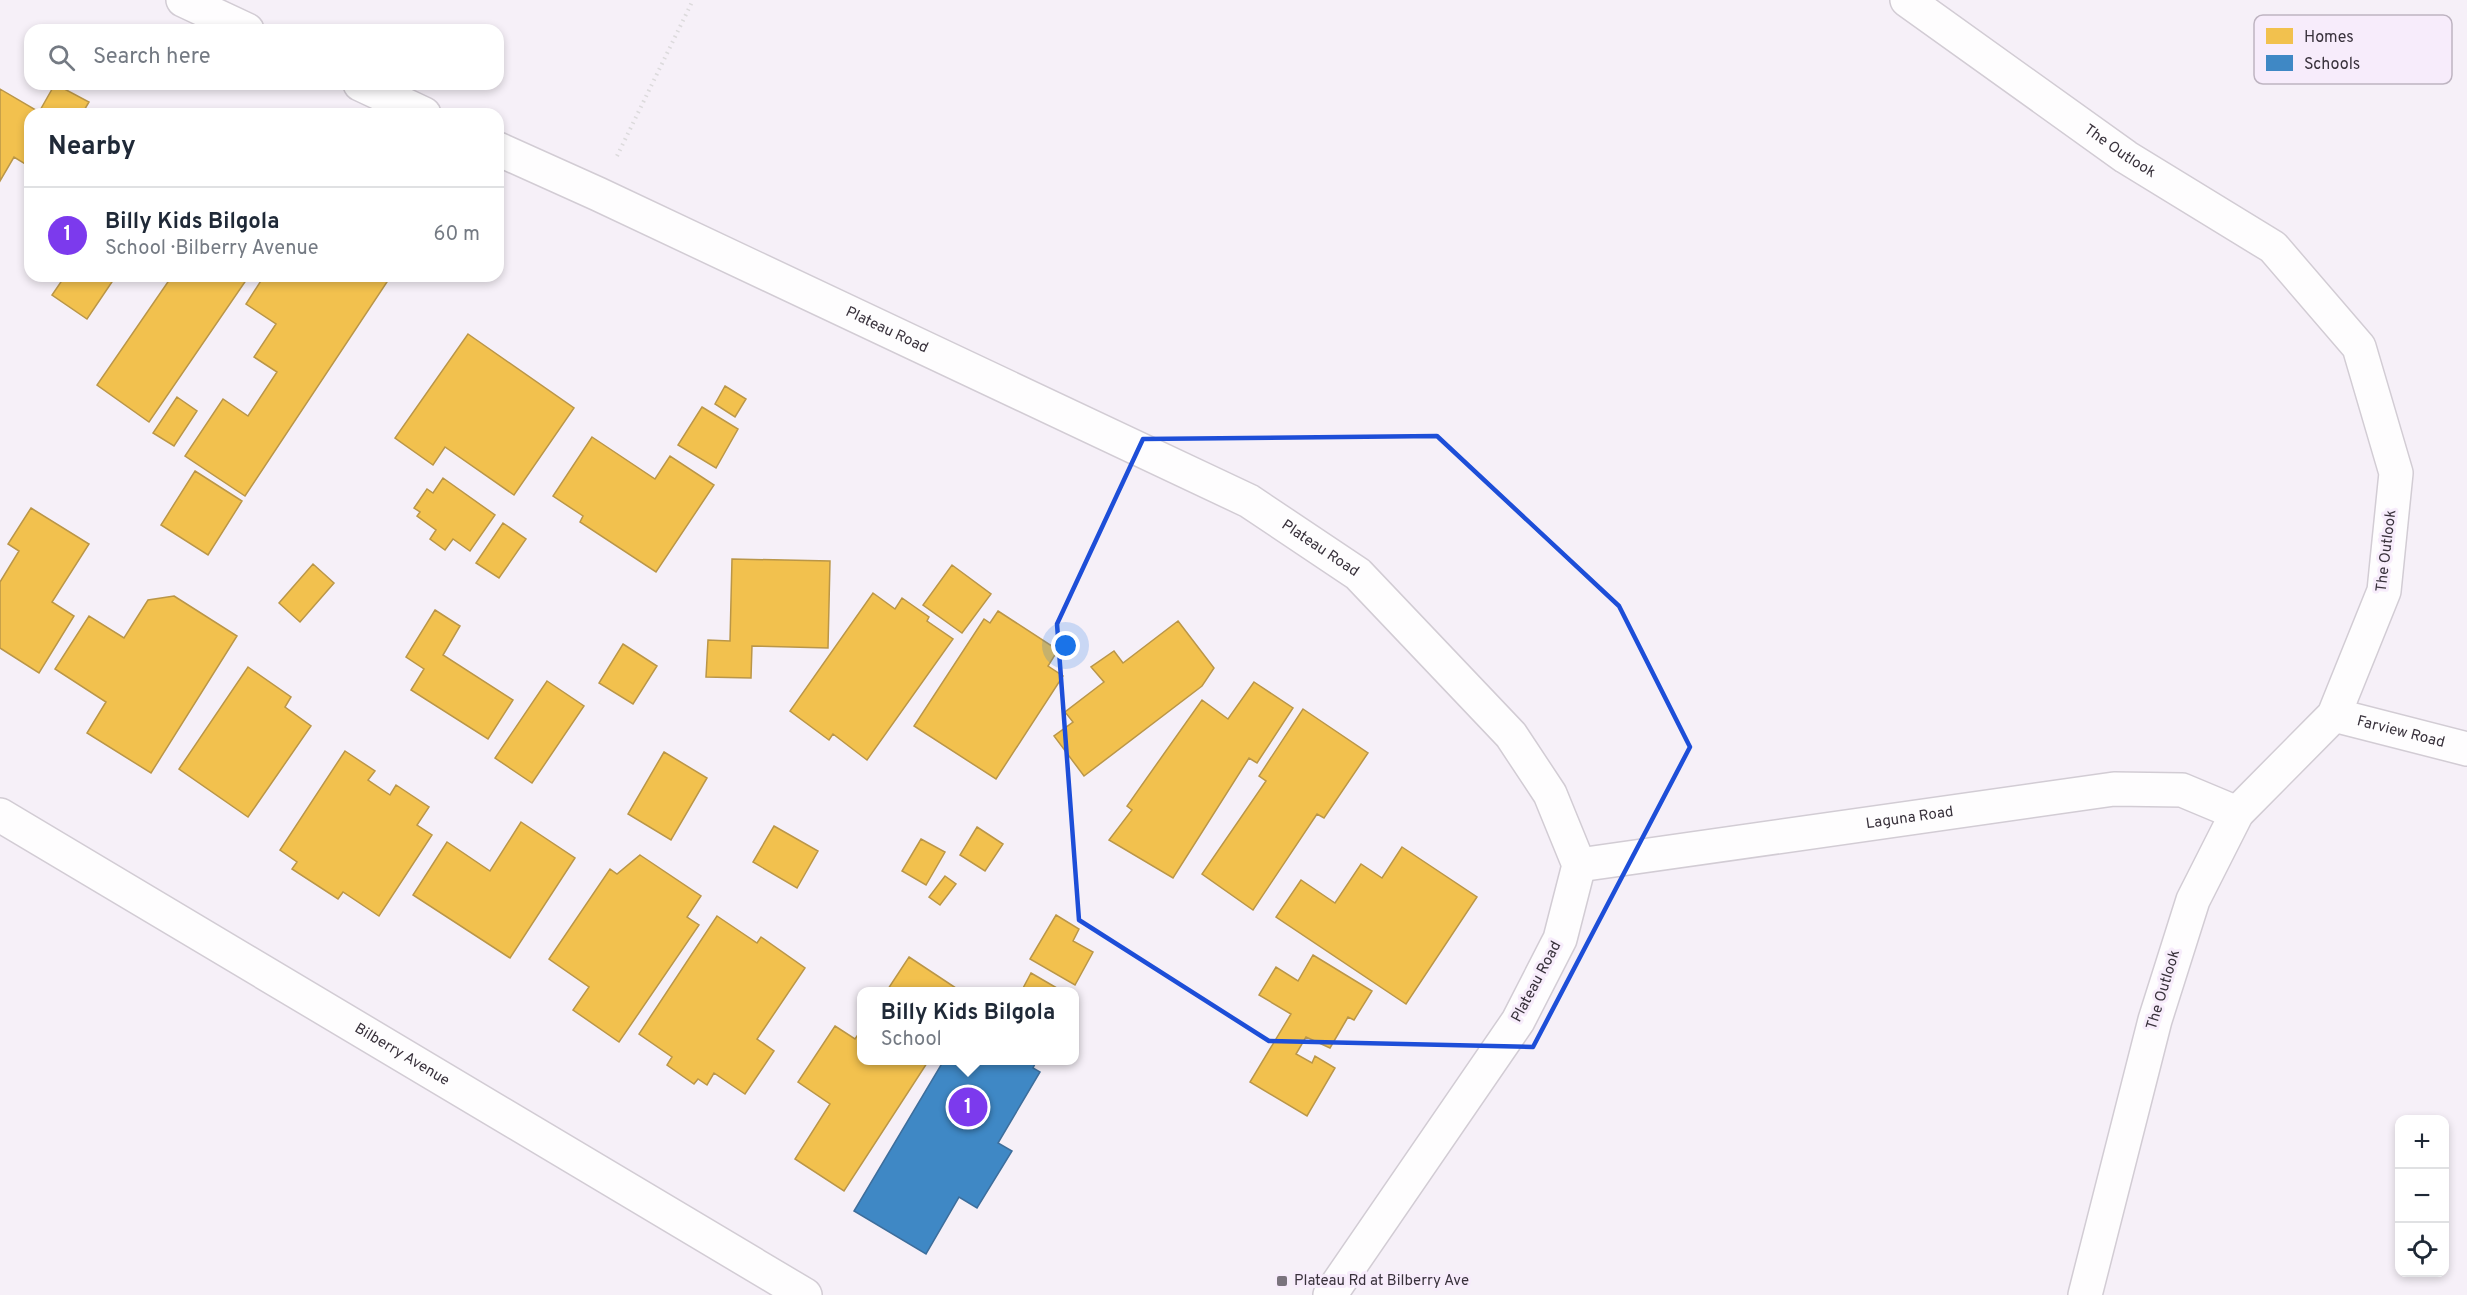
<!DOCTYPE html>
<html lang="en">
<head>
<meta charset="utf-8">
<style>
  :root { --surface:#fff; --page:#f6f6f7; --text:#1f2937; --muted:#747a83; --line:#e0e1e3; --accent:#7c3aed }
  body { margin:0; font-family:Overpass,sans-serif; background:var(--page); color:var(--text) }
  .controls { position:absolute; right:18px; bottom:18px; display:grid; overflow:hidden; border-radius:12px; box-shadow:0 3px 9px #0003 }
  .controls button { width:54px; height:54px; display:grid; place-items:center; padding:0; border:0; border-bottom:2px solid var(--line); background:var(--surface); color:var(--text); font:30px sans-serif }
  .you { position:absolute; left:1066px; top:646px; width:21px; height:21px; margin:-15px; border:4px solid #fff; border-radius:50%; background:#1a73e8; box-shadow:0 0 0 9px #1a73e833 }
  .badge { display:grid; place-items:center; width:39px; height:39px; border-radius:50%; background:var(--accent); color:#fff; font-size:20px; font-weight:700 }
  .pin { position:absolute; translate:-50% -50%; border:3px solid #fff; box-shadow:0 2px 6px #0006 }
  .popup { position:absolute; left:857px; top:987px; width:222px; height:78px; box-sizing:border-box; display:grid; place-content:center; border-radius:12px; background:var(--surface); filter:drop-shadow(0 2px 4px #0005); font-size:20px; white-space:nowrap; color:var(--muted) }
  .popup b { font-size:22px; color:var(--text) }
  .popup::after { content:''; position:absolute; left:50%; top:100%; margin-left:-12px; border:12px solid transparent; border-top-color:var(--surface) }
  .list { margin:0; padding:0; list-style:none }
  h2 { display:flex; justify-content:space-between; align-items:center; height:78px; margin:0; padding:0 24px; font-size:26px }
  h2 small { font-size:20px; font-weight:400; color:var(--muted) }
  .list li { display:grid; grid-template-columns:39px 1fr auto; gap:18px; align-items:center; box-sizing:border-box; height:96px; padding:0 24px; border-top:2px solid var(--line) }
  .list b { display:block; font-size:22px; white-space:nowrap }
  .list p { margin:0; font-size:20px; white-space:nowrap; color:var(--muted) }
  .list em { font-size:20px; font-style:normal; color:var(--muted) }
  .icon { flex:none; width:33px; height:33px; fill:none; stroke:currentColor; stroke-width:2; stroke-linecap:round; stroke-linejoin:round }
  .map { position:relative; flex:none; width:2467px; height:1295px; overflow:hidden }
  .search { position:absolute; background:var(--surface); box-shadow:0 3px 9px #0003; left:24px; top:24px; width:480px; height:66px; display:flex; align-items:center; gap:15px; box-sizing:border-box; padding:0 21px; border-radius:18px; color:var(--muted); font-size:22px }
  .panel { position:absolute; background:var(--surface); box-shadow:0 3px 9px #0003; left:24px; top:108px; width:480px; height:174px; border-radius:18px }
  .map>svg:first-child { display:block }
</style>
</head>
<body>
<div class="map">
<svg width="2467" height="1295" viewBox="0 0 2467 1295">
  <rect width="100%" height="100%" fill="#f6f0f8"/>
  <path fill="#f2c14e" stroke="#ba9648" stroke-width="1.5" d="M55 84 89 102 82 114H30V167L14 157 0 181V89L39 112Z
    M65 276H116L87 319 52 295Z
    M172 276H249L149 422 97 385Z
    M264 276H378L387 282 245 496 185 456 223 399 248 416 277 372 254 357 276 324 246 304Z
    M468 334 574 408 514 495 445 447 433 465 395 438Z
    M725 386 746 399 735 417 715 404Z
    M177 397 197 411 174 446 153 433Z
    M702 407 738 429 716 468 678 445Z
    M592 437 655 479 670 456 714 485 656 572 580 522 583 516 553 496Z
    M195 471 242 501 208 555 161 525Z
    M443 478 495 515 470 551 453 539 445 550 430 539 436 530 417 516 420 512 414 508 427 489 433 493Z
    M31 508 89 544 52 602 74 616 39 673 0 648V582L19 551 8 544Z
    M503 523 526 539 499 578 476 563Z
    M732 559 830 561 828 648 752 646 751 678 706 677 708 640 730 641Z
    M313 564 334 583 300 622 279 603Z
    M952 565 991 594 962 633 923 605Z
    M873 593 895 609 902 598 929 617 927 621 953 639 867 760 833 734 829 740 790 711Z
    M174 596 237 636 151 773 87 733 106 702 55 669 89 616 124 638 148 600Z
    M435 610 460 626 443 655 513 700 488 739 411 690 424 669 406 657Z
    M998 611 1058 650 1048 666 1063 676 996 779 914 726 984 619 990 623Z
    M1178 621 1214 668 1202 686 1084 776 1054 736 1073 722 1065 712 1104 682 1091 667 1114 651 1123 663Z
    M623 644 657 666 633 704 599 683Z
    M248 667 291 697 285 707 311 726 248 817 179 769Z
    M547 681 584 706 532 783 495 758Z
    M1254 682 1293 708 1257 763 1249 758 1173 878 1109 840 1132 810 1127 806 1202 700 1228 719Z
    M1303 709 1368 753 1324 818 1317 814 1253 910 1202 874 1266 781 1259 776Z
    M345 751 375 771 368 780 390 795 396 785 429 807 417 825 432 835 379 916 343 892 338 899 292 869 297 862 280 850Z
    M664 752 707 778 671 840 628 814Z
    M521 822 575 858 510 958 413 895 447 842 490 871Z
    M774 826 818 851 797 888 753 862Z
    M977 827 1003 844 985 871 960 855Z
    M921 839 945 852 926 885 902 871Z
    M1402 847 1477 897 1406 1004 1276 917 1301 880 1335 903 1361 864 1382 878Z
    M640 855 701 896 687 917 699 925 619 1042 573 1010 589 987 549 959 610 869 617 874Z
    M945 876 956 884 940 905 929 897Z
    M1056 915 1079 929 1073 941 1093 952 1075 985 1030 959Z
    M717 916 757 943 761 937 805 968 757 1039 774 1051 745 1094 714 1073 707 1085 698 1079 694 1084 667 1065 672 1057 639 1034Z
    M1313 955 1372 991 1354 1020 1348 1017 1330 1048 1306 1037 1296 1054 1312 1063 1315 1056 1335 1068 1307 1116 1250 1082 1291 1014 1259 995 1276 967 1298 981Z
    M909 957 962 992H886Z
    M1031 973 1062 991V992H1021Z
    M835 1026 855 1039 862 1029V1060H929L844 1191 795 1159 830 1104 798 1082Z"/>
  <path fill="#3f88c5" stroke="#3d6e9c" stroke-width="1.5" d="M944 1060H1037L1033 1068 1040 1072 998 1143 1012 1151 977 1208 959 1197 926 1254 854 1211Z"/>
  <g fill="none" stroke-linecap="round" stroke-linejoin="round">
    <defs>
      <g id="minor">
        <path id="s1" d="M1907 0 2126 157 2273 247 2359 347 2396 473 2384 591 2334 715 2237 813 2193 900 2155 1020 2085 1295"/>
        <path id="s2" d="M2334 715 2467 749"/>
        <path id="s3" d="M0 815 805 1295"/>
        <path id="s4" d="M1579 865 2114 789 2182 790 2237 813"/>
      </g>
      <g id="tertiary">
        <path d="M183 0 247 30"/>
        <path d="M360 84 424 114"/>
        <path id="s5" d="M498 149 598 194 1249 501 1358 574 1511 735 1550 794 1579 865 1560 939 1518 1021 1330 1295"/>
      </g>
    </defs>
    <use href="#minor" stroke="#d2ccd4" stroke-width="36"/>
    <use href="#tertiary" stroke="#d2ccd4" stroke-width="36"/>
    <path stroke="#dcdadc" stroke-width="4" stroke-dasharray="1.5 4.5" stroke-linecap="butt" d="M617 156 693 0"/>
    <use href="#minor" stroke="#fefdfe" stroke-width="33"/>
    <use href="#tertiary" stroke="#fefdfe" stroke-width="33"/>
  </g>
  <path fill="none" stroke="#1d4ed8" stroke-width="4.5" stroke-linejoin="round" d="M1437 436 1619 606 1690 747 1533 1047 1269 1041 1079 920 1057 624 1143 439Z"/>
  <rect fill="#7a747d" stroke="#f7ecfb" stroke-width="2" x="1276" y="1275" width="12" height="12" rx="3"/>
  <g text-anchor="middle" dominant-baseline="central" stroke-width="6" stroke-linejoin="round" paint-order="stroke">
    <g font-size="15" fill="#38313b" stroke="#f7ecfb">
      <text stroke="none"><textPath href="#s1" startOffset="261">The Outlook</textPath></text>
      <text stroke="none"><textPath href="#s5" startOffset="429">Plateau Road</textPath></text>
      <text stroke="none"><textPath href="#s5" startOffset="915">Plateau Road</textPath></text>
      <text transform="translate(2387 551) rotate(-83)">The Outlook</text>
      <text stroke="none"><textPath href="#s2" startOffset="69">Farview Road</textPath></text>
      <text stroke="none"><textPath href="#s4" startOffset="334">Laguna Road</textPath></text>
      <text transform="translate(1537 982) rotate(-62)">Plateau Road</text>
      <text transform="translate(2164 990) rotate(-73)">The Outlook</text>
      <text stroke="none"><textPath href="#s3" startOffset="468">Bilberry Avenue</textPath></text>
    </g>
    <g font-size="15" fill="#38313b" stroke="#f7ecfb" text-anchor="start">
      <text x="1294" y="1281">Plateau Rd at Bilberry Ave</text>
    </g>
  </g>
  <rect x="2254" y="15" width="198" height="69" rx="9" fill="#f7ecfb" stroke="#beb4c1" stroke-width="1.5"/>
  <rect x="2266" y="28" width="27" height="16" fill="#f2c14e"/>
  <rect x="2266" y="55" width="27" height="16" fill="#3f88c5"/>
  <g font-size="16" fill="#38313b">
    <text x="2304" y="42">Homes</text>
    <text x="2304" y="69">Schools</text>
  </g>
</svg>
<div class="controls">
<button>+</button>
<button>−</button>
<button><svg class="icon" aria-label="locate" viewBox="0 0 24 24"><circle cx="12" cy="12" r="6"/><path d="M12 2v4M12 18v4M2 12h4M18 12h4"/></svg></button>
</div>
<div class="you"></div>
<div class="pin badge" style="left:968px;top:1107px">1</div>
<div class="popup"><b>Billy Kids Bilgola</b>School</div>
<div class="search"><svg class="icon" aria-label="search" viewBox="0 0 24 24"><circle cx="10" cy="10" r="6"/><path d="M15 15l6 6"/></svg>Search here</div>
<section class="panel">
<h2>Nearby<small></small></h2>
<ul class="list">
<li><span class="badge">1</span><div><b>Billy Kids Bilgola</b><p>School · Bilberry Avenue</p></div><em>60 m</em></li>
</ul>
</section>
</div>
</body>
</html>
